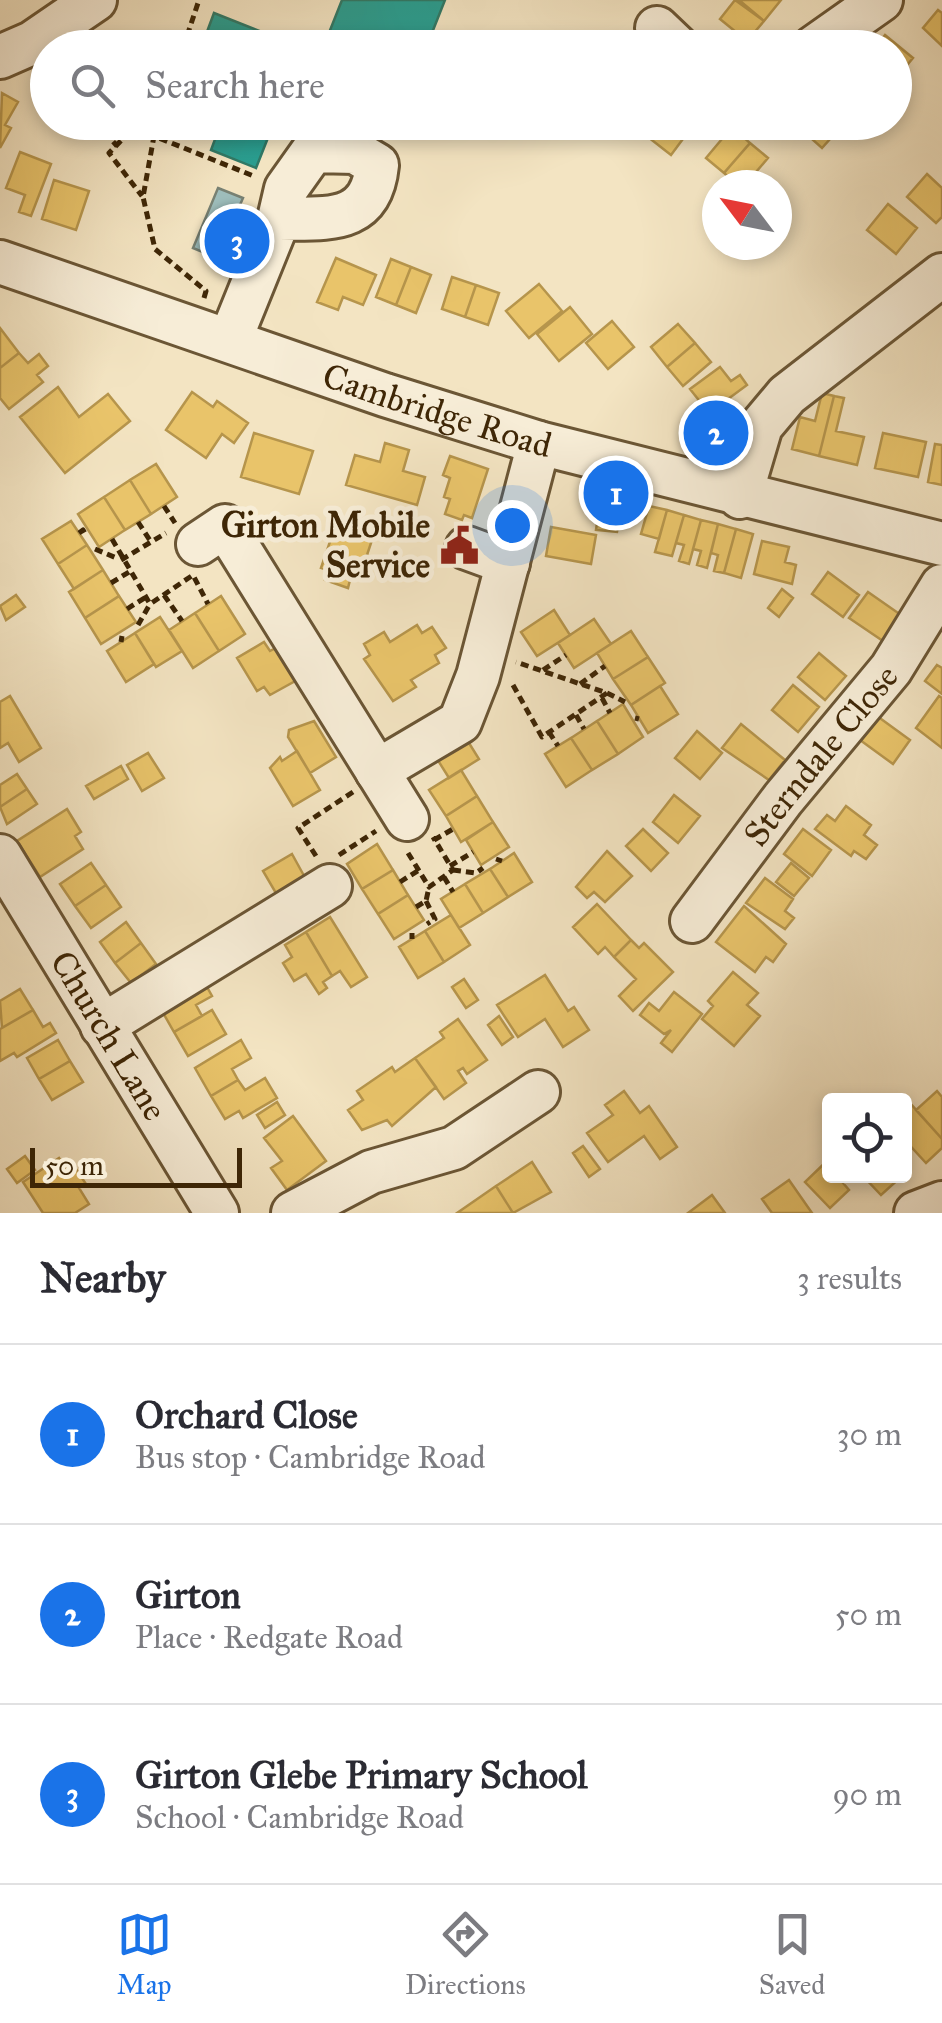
<!DOCTYPE html>
<html lang="en">
<head>
<meta charset="utf-8">
<style>
  :root { --surface:#fff; --page:#f7f7f7; --text:#2b2b33; --muted:#7c7c81; --line:#e1e1e2; --accent:#1a73e8 }
  body { margin:0; font-family:"IM FELL Great Primer",serif; background:var(--page); color:var(--text) }
  .controls { position:absolute; right:30px; bottom:30px; display:grid; overflow:hidden; border-radius:10px; box-shadow:0 5px 15px #0003 }
  .controls button { width:90px; height:90px; display:grid; place-items:center; padding:0; border:0; border-bottom:2px solid var(--line); background:var(--surface); color:var(--text); font:50px sans-serif }
  .compass { position:absolute; left:702px; top:170px; width:90px; height:90px; border-radius:50%; background:var(--surface); box-shadow:0 5px 15px #0003; rotate:302deg }
  .scale { position:absolute; left:30px; bottom:25px; width:212px; box-sizing:border-box; padding-left:10px; border:5px solid #3e2606; border-top:0; font-size:28px; line-height:35px; white-space:nowrap; color:#3e2606; -webkit-text-stroke:8px #f7edd7; paint-order:stroke }
  .you { position:absolute; left:512px; top:525px; width:35px; height:35px; margin:-25px; border:8px solid #fff; border-radius:50%; background:#1a73e8; box-shadow:0 0 0 15px #1a73e833 }
  .badge { display:grid; place-items:center; width:65px; height:65px; border-radius:50%; background:var(--accent); color:#fff; font-size:32px; font-weight:700 }
  .pin { position:absolute; translate:-50% -50%; border:5px solid #fff; box-shadow:0 2px 10px #0006 }
  .list { margin:0; padding:0; list-style:none }
  h2 { display:flex; justify-content:space-between; align-items:center; height:130px; margin:0; padding:0 40px; font-size:42px }
  h2 small { font-size:32px; font-weight:400; color:var(--muted) }
  .list li { display:grid; grid-template-columns:65px 1fr auto; gap:30px; align-items:center; box-sizing:border-box; height:180px; padding:0 40px; border-top:2px solid var(--line) }
  .list b { display:block; font-size:38px; white-space:nowrap }
  .list p { margin:0; font-size:32px; white-space:nowrap; color:var(--muted) }
  .list em { font-size:32px; font-style:normal; color:var(--muted) }
  .icon { flex:none; width:55px; height:55px; fill:none; stroke:currentColor; stroke-width:2; stroke-linecap:round; stroke-linejoin:round }
  .map { position:relative; flex:none; width:942px; height:1213px; overflow:hidden }
  .search { position:absolute; background:var(--surface); box-shadow:0 5px 15px #0003; left:30px; right:30px; top:30px; height:110px; display:flex; align-items:center; gap:25px; box-sizing:border-box; padding:0 35px; border-radius:55px; color:var(--muted); font-size:38px }
  .sheet { height:670px; background:var(--surface) }
  nav { display:flex; justify-content:space-around; align-items:center; box-sizing:border-box; height:140px; border-top:2px solid var(--line); background:var(--surface); font-size:28px; color:var(--muted) }
  nav a { display:grid; justify-items:center; gap:5px }
  nav .on { color:var(--accent) }
  .map>svg:first-child { display:block }
</style>
</head>
<body>
<div class="map">
<svg width="942" height="1213" viewBox="0 0 942 1213">
  <rect width="100%" height="100%" fill="#f3e4c2"/>
  <filter id="stains"><feTurbulence type="fractalNoise" baseFrequency=".002" numOctaves="4"/><feColorMatrix values="0 0 0 0 .2 0 0 0 0 .09 0 0 0 0 .02 0 0 0 .5 -.17"/></filter>
  <radialGradient id="worn" r=".72"><stop offset=".6" stop-color="#630" stop-opacity="0"/><stop offset="1" stop-color="#630" stop-opacity=".3"/></radialGradient>
  <path fill="#9ebdbb" stroke="#788173" stroke-width="2.5" d="M218 188 243 198 217 258 193 248Z"/>
  <path fill="#e9c46a" stroke="#b6954c" stroke-width="2.5" d="M735 0 764 21 747 41 720 19Z
    M739 0H781L764 21Z
    M938 10 942 13V46L923 28Z
    M885 35 913 58 898 76 894 48H875Z
    M2 93 18 102 5 125 11 128 0 148Z
    M659 122H693L694 124 671 155 648 137Z
    M830 122 838 130 822 148 794 123Z
    M732 127 750 143 724 173 706 158Z
    M750 143 768 158 745 185H737L724 173Z
    M20 152 51 164 31 216 19 212 25 195 6 188Z
    M927 174 942 188V217L936 223 907 197Z
    M54 180 89 191 76 230 42 219Z
    M888 204 917 228 896 254 867 230Z
    M336 258 376 275 363 305 343 297 338 310 317 302Z
    M391 259 411 267 396 305 376 297Z
    M411 267 431 275 416 313 396 305Z
    M452 277 476 285 465 317 442 309Z
    M539 284 562 311 529 338 506 311Z
    M476 285 499 293 488 325 465 317Z
    M570 307 592 334 559 361 537 334Z
    M612 321 634 347 608 369 586 343Z
    M678 324 695 343 667 367 651 347Z
    M0 328 19 353 0 368Z
    M695 343 711 362 683 386 667 367Z
    M19 353 28 363 39 354 48 366 37 375 43 382 9 409 0 398V368Z
    M720 367 731 381 740 375 747 385 709 413 690 389Z
    M58 387 79 417 108 394 130 421 65 473 20 417Z
    M192 392 213 407 217 401 248 423 234 443 222 434 206 458 166 430Z
    M822 393 834 396 819 456 792 449 800 417 815 421Z
    M834 396 844 398 836 431 864 437 857 465 819 456Z
    M254 433 313 451 299 494 241 477Z
    M883 433 926 442 918 477 875 468Z
    M385 443 409 450 403 471 425 477 417 505 346 485 355 455 380 462Z
    M935 444 942 445V485L928 482Z
    M450 456 488 469 472 518 464 515 462 520 445 514 450 499 444 497 450 478 443 475Z
    M156 464 177 497 151 514 130 480Z
    M130 480 151 514 125 530 104 497Z
    M104 497 125 530 99 547 78 514Z
    M649 506 667 510 659 539 641 534Z
    M599 508 620 510 617 532 596 530Z
    M667 510 684 515 672 556 655 552Z
    M684 515 701 520 689 564 679 561 684 545 676 543Z
    M701 520 718 524 707 568 697 565 701 551 693 549Z
    M71 521 87 545 58 564 42 539Z
    M337 521 374 534 359 579 351 576 348 588 325 580 328 570 321 568Z
    M718 524 736 529 724 573 714 571 718 555 711 553Z
    M551 527 596 535 591 564 546 556Z
    M736 529 753 534 741 578 724 573Z
    M762 541 789 547 785 562 796 565 792 584 754 574Z
    M87 545 103 570 74 589 58 564Z
    M103 570 119 596 85 618 69 592Z
    M828 572 859 595 843 617 812 594Z
    M782 589 793 598 779 617 768 608Z
    M868 592 901 615 883 641 849 618Z
    M16 595 25 607 6 620 0 606Z
    M119 596 136 622 101 644 85 618Z
    M221 596 245 634 219 651 195 613Z
    M554 610 570 635 537 656 521 632Z
    M195 613 219 651 193 668 169 630Z
    M160 617 182 651 156 667 135 633Z
    M594 619 611 644 574 668 558 643Z
    M417 625 422 633 432 627 446 648 435 655 439 663 411 680 416 687 393 701 364 659 370 655 364 644 384 632 390 642Z
    M631 631 648 657 613 679 597 653Z
    M135 633 154 664 126 682 107 651Z
    M264 642 270 651 278 647 297 680 270 695 264 687 257 691 237 658Z
    M819 653 846 676 825 700 798 677Z
    M648 657 665 683 631 705 613 679Z
    M937 665 942 668V694L925 681Z
    M793 685 819 707 798 732 772 710Z
    M660 686 678 714 648 733 631 705Z
    M10 696 41 748 19 762 8 743 0 748V702Z
    M939 696 942 698V748L916 728Z
    M623 704 643 737 618 754 597 721Z
    M877 716 910 740 893 764 860 740Z
    M314 721 336 757 310 773 288 737 289 730Z
    M597 721 618 754 592 770 571 738Z
    M741 724 785 760 769 780 722 748Z
    M697 731 722 753 700 779 675 758Z
    M464 735 479 759 449 778 434 754Z
    M571 738 592 770 566 787 545 754Z
    M297 751 320 790 293 806 270 768 280 757 282 761Z
    M148 753 164 778 142 791 127 765Z
    M121 766 128 779 94 799 86 786Z
    M461 770 477 796 446 816 429 790Z
    M17 774 27 789 0 807V785Z
    M27 789 37 804 7 824 0 807Z
    M674 795 700 816 678 843 653 822Z
    M477 796 493 822 461 842 446 816Z
    M846 806 871 825 864 835 877 845 866 859 854 851 851 856 815 829 827 815 835 821Z
    M67 809 81 832 75 836 83 849 40 877 17 841Z
    M493 822 509 847 481 865 466 840Z
    M643 829 668 853 651 871 626 846Z
    M803 829 831 850 812 876 784 854Z
    M377 844 393 870 362 889 347 864Z
    M607 851 632 876 605 902 594 892 587 898 576 887Z
    M514 853 532 882 508 897 490 869Z
    M292 854 308 883 280 900 263 871Z
    M91 863 106 885 75 906 60 884Z
    M791 863 809 878 794 896 776 882Z
    M490 869 508 897 483 913 465 884Z
    M393 870 408 895 378 914 362 889Z
    M765 878 793 899 785 911 794 918 785 929 746 903Z
    M465 884 483 913 459 928 441 899Z
    M106 885 121 907 91 928 75 906Z
    M408 895 424 920 394 939 378 914Z
    M597 904 631 940 614 957 605 947 598 954 573 927Z
    M744 906 786 944 773 962 766 957 755 972 716 942Z
    M451 915 470 945 444 962 425 931Z
    M330 917 367 977 351 987 340 971 332 976 306 932Z
    M126 922 141 943 115 963 100 942Z
    M425 931 444 962 418 978 399 947Z
    M306 932 332 976 323 982 327 988 319 994 306 974 294 981 283 963 292 957 285 945Z
    M631 940 639 948 644 943 673 972 633 1011 619 996 636 979 614 957Z
    M141 943 156 964 131 983 115 963Z
    M733 972 758 993 747 1005 760 1016 734 1046 702 1019 713 1006 708 1001Z
    M545 975 568 1011 574 1007 589 1030 563 1047 545 1019 518 1037 497 1005Z
    M202 978 212 996 196 1005 202 1016 174 1032 162 1011Z
    M464 979 478 1000 466 1008 452 987Z
    M20 989 33 1010 2 1028 0 1001Z
    M674 992 702 1014 672 1052 661 1043 671 1030 664 1034 640 1015 649 1003 659 1011Z
    M33 1010 43 1027 50 1023 56 1033 17 1057 14 1053 0 1061V1029Z
    M212 1010 226 1034 188 1056 174 1032Z
    M499 1016 513 1037 502 1045 488 1025Z
    M458 1019 487 1060 467 1074 463 1068 458 1071 466 1083 444 1099 415 1058 444 1038 440 1032Z
    M58 1040 70 1061 39 1079 27 1058Z
    M241 1040 251 1058 232 1069 238 1080 211 1096 195 1068Z
    M415 1058 436 1087 392 1126 387 1120 362 1130 348 1110 363 1100 357 1091 392 1067 395 1072Z
    M70 1061 83 1082 52 1100 39 1079Z
    M265 1078 277 1098 243 1118 239 1111 225 1119 211 1096 238 1080 245 1090Z
    M624 1091 640 1113 649 1106 677 1147 660 1159 644 1136 608 1162 587 1133 613 1115 605 1105Z
    M937 1091 942 1097V1139L916 1110Z
    M277 1102 285 1115 265 1128 257 1115Z
    M910 1103 942 1139V1148L926 1163 904 1139V1108Z
    M293 1116 326 1161 287 1190 271 1168 282 1161 264 1138Z
    M583 1146 600 1169 589 1177 573 1153Z
    M25 1156 35 1170 17 1183 7 1169Z
    M59 1158 69 1174 76 1169 86 1184 79 1188 89 1204 75 1213H43L23 1182Z
    M830 1158V1176H851L843 1183 849 1190 830 1208 805 1182Z
    M532 1162 551 1192 513 1213 496 1186Z
    M863 1176H902L881 1195Z
    M789 1180 812 1213H772L762 1199Z
    M496 1186 513 1213H457Z
    M712 1195 725 1213H688Z"/>
  <path fill="#2a9d8f" stroke="#307966" stroke-width="2.5" d="M342 0H445L426 48H323Z
    M214 13 272 36 269 44 277 48H201Z
    M212 122H383L372 146 310 123 303 137 273 125 256 168 211 150 220 126Z"/>
  <g fill="none" stroke-linecap="round" stroke-linejoin="round">
    <defs>
      <g id="minor">
        <path d="M657 28 678 48"/>
        <path d="M813 48 881 0"/>
        <path d="M0 57 32 43 95 0"/>
        <path id="s1" d="M0 262 385 395 539 443 942 544"/>
        <path d="M230 340 279 219 286 189 313 151 355 152 377 165C371 225 328 218 279 219"/>
        <path d="M740 497 761 426 787 395 942 275"/>
        <path d="M198 544 225 526 407 819"/>
        <path d="M467 548 508 563"/>
        <path d="M377 771 460 722 478 676 539 443"/>
        <path id="s2" d="M0 856 217 1213"/>
        <path id="s3" d="M692 921 783 799 891 669 942 586"/>
        <path d="M102 1026 330 886"/>
        <path d="M293 1213 371 1172 454 1148 538 1092"/>
        <path d="M916 1213 942 1203"/>
      </g>
    </defs>
    <use href="#minor" stroke="#6b5635" stroke-width="48"/>
    <path stroke="#3e2606" stroke-width="5" stroke-dasharray="8 5" stroke-linecap="butt" d="M183 48 199 0
      M96 122 117 146
      M139 122 109 153 142 196
      M141 122 154 136 159 122
      M204 298 206 291 155 249 143 197 154 136 256 177
      M164 506 175 523
      M138 522 151 542
      M79 533 83 530 86 535
      M112 539 150 604 193 575 208 604
      M95 549 119 559
      M121 560 166 533
      M111 583 129 572
      M164 595 182 621
      M127 609 146 597
      M138 625 150 604
      M121 642 122 636
      M543 670 566 655
      M580 684 605 666
      M513 685 542 737 607 693 516 662
      M607 693 625 702
      M602 698 610 713
      M576 715 584 729
      M635 718 639 719
      M549 732 558 746
      M434 840 453 829
      M408 853 429 887 453 870 433 837
      M339 855 376 831
      M316 856 298 828 353 792
      M496 859 502 861
      M450 866 473 852
      M453 870 476 873 483 868
      M444 877 453 892
      M400 882 419 870
      M426 901 435 919 427 924
      M416 907 426 901 429 887
      M412 939V933"/>
    <use href="#minor" stroke="#f7edd7" stroke-width="42"/>
  </g>
  <defs>
    <symbol id="civic-bare" viewBox="-9 -9 18 18"><path d="M-.6-6.5H3V-4.5H.6V-3L4-1V1h2V6H-6V1h2V-1L-.6-3ZM-1.2 2.5V6h2.4V2.5Z" fill="#8f2418" stroke="#f7edd7" stroke-width="2.5" paint-order="stroke"/></symbol>
  </defs>
  <g fill-rule="evenodd">
    <use href="#civic-bare" x="432" y="518" width="55" height="55"/>
  </g>
  <g text-anchor="middle" dominant-baseline="central" stroke-width="10" stroke-linejoin="round" paint-order="stroke">
    <g font-size="35" fill="#3e2606" stroke="#f7edd7">
      <text stroke="none"><textPath href="#s1" startOffset="462">Cambridge Road</textPath></text>
      <text stroke="none"><textPath href="#s3" startOffset="210">Sterndale Close</textPath></text>
      <text stroke="none"><textPath href="#s2" startOffset="210">Church Lane</textPath></text>
    </g>
    <g font-size="35" font-weight="bold" fill="#3e2606" stroke="#f7edd7" text-anchor="end">
      <text x="430" y="525">Girton Mobile<tspan x="430" dy="40">Service</tspan></text>
    </g>
  </g>
  <rect width="100%" height="100%" filter="url(#stains)"/>
  <rect width="100%" height="100%" fill="url(#worn)"/>
</svg>
<div class="controls">
<button><svg class="icon" aria-label="locate" viewBox="0 0 24 24"><circle cx="12" cy="12" r="6"/><path d="M12 2v4M12 18v4M2 12h4M18 12h4"/></svg></button>
</div>
<svg class="compass" viewBox="-18 -18 36 36"><path d="M0-13l5 13h-10z" fill="#e53935"/><path d="M0 13l5-13h-10z" fill="#7c7c81"/></svg>
<div class="scale">50 m</div>
<div class="you"></div>
<div class="pin badge" style="left:616px;top:493px">1</div>
<div class="pin badge" style="left:716px;top:433px">2</div>
<div class="pin badge" style="left:237px;top:241px">3</div>
<div class="search"><svg class="icon" aria-label="search" viewBox="0 0 24 24"><circle cx="10" cy="10" r="6"/><path d="M15 15l6 6"/></svg>Search here</div>
</div>
<section class="sheet">
<h2>Nearby<small>3 results</small></h2>
<ul class="list">
<li><span class="badge">1</span><div><b>Orchard Close</b><p>Bus stop · Cambridge Road</p></div><em>30 m</em></li>
<li><span class="badge">2</span><div><b>Girton</b><p>Place · Redgate Road</p></div><em>50 m</em></li>
<li><span class="badge">3</span><div><b>Girton Glebe Primary School</b><p>School · Cambridge Road</p></div><em>90 m</em></li>
</ul>
</section>
<nav>
<a class="on"><svg class="icon" aria-label="map" viewBox="0 0 24 24"><path d="M3 6l6-2 6 2 6-2v14l-6 2-6-2-6 2zM9 4v14M15 6v14"/></svg>Map</a>
<a><svg class="icon" aria-label="directions" viewBox="0 0 24 24"><path d="M12 3l9 9-9 9-9-9zM9 14v-3h6M13 9l2 2-2 2"/></svg>Directions</a>
<a><svg class="icon" aria-label="saved" viewBox="0 0 24 24"><path d="M7 4h10v16l-5-4-5 4z"/></svg>Saved</a>
</nav>
</body>
</html>
